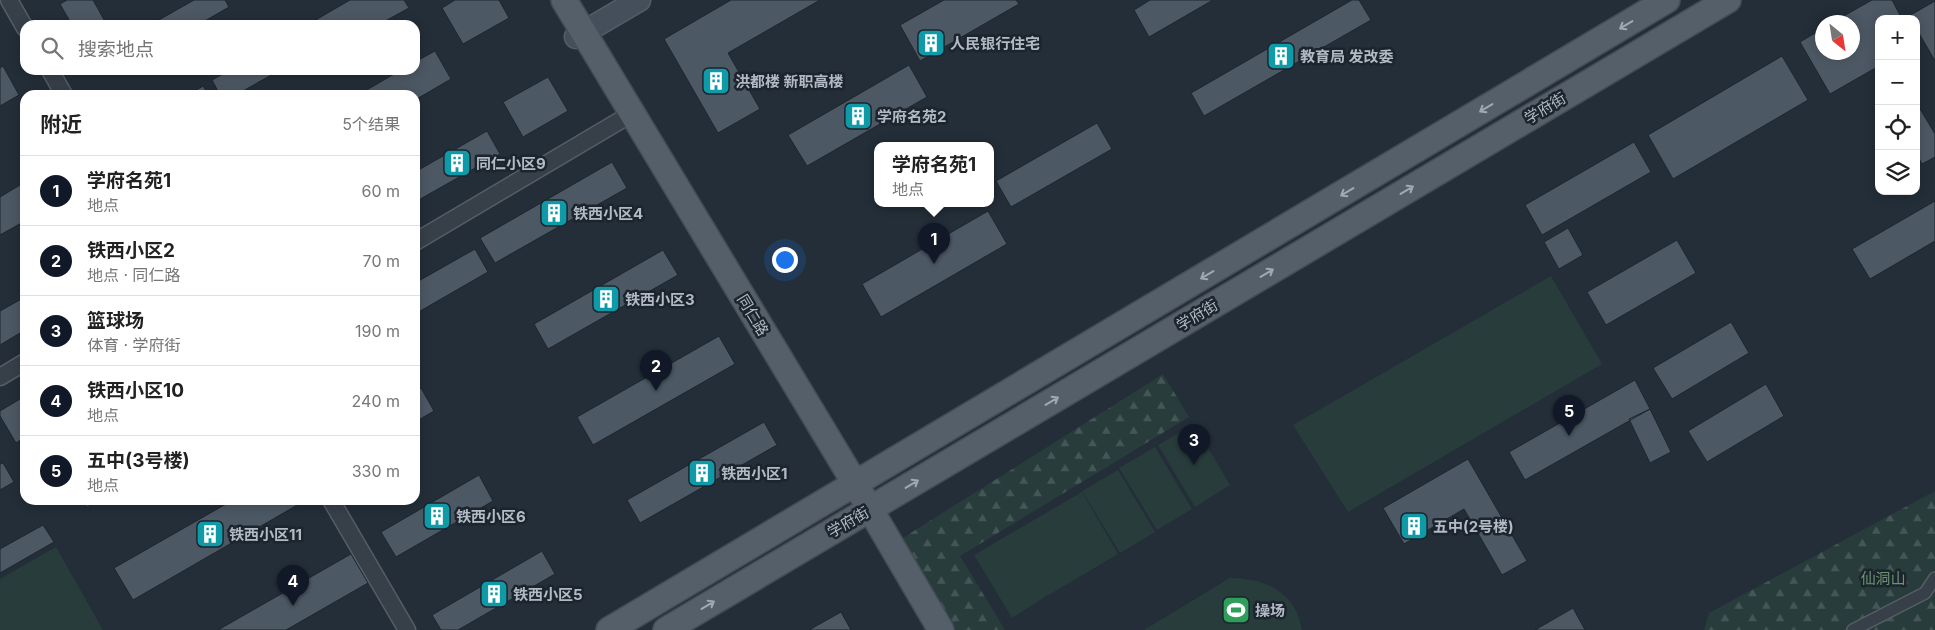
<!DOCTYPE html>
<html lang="zh">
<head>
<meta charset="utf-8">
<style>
  :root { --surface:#fff; --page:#f2f2f2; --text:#222; --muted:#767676; --line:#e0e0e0; --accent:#111827 }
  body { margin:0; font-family:Inter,"Noto Sans SC",sans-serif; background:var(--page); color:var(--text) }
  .controls { position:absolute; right:15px; top:15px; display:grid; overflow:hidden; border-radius:10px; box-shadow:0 2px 12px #0003 }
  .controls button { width:45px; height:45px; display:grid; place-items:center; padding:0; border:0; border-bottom:1px solid var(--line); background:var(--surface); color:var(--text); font:25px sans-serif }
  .compass { position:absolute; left:1815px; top:15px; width:45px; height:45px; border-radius:50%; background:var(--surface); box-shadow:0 2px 12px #0003; rotate:150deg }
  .you { position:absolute; left:784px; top:259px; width:18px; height:18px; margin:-12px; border:4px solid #fff; border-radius:50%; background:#1a73e8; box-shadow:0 0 0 8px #1a73e833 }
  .badge { display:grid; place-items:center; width:32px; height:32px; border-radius:50%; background:var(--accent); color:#fff; font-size:16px; font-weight:700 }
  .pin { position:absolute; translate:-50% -41px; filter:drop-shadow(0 1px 2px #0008) }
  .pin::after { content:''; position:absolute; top:26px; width:18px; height:15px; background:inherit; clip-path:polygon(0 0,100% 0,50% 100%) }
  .popup { position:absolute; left:874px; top:142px; width:120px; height:65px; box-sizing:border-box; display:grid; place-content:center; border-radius:10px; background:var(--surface); filter:drop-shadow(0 1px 4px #0005); font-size:16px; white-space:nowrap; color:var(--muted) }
  .popup b { font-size:19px; color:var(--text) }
  .popup::after { content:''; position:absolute; left:50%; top:100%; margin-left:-10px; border:10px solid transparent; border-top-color:var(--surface) }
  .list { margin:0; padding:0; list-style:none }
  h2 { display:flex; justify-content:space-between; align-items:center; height:65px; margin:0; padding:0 20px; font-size:21px }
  h2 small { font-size:16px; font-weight:400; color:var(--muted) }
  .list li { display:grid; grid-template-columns:32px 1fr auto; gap:15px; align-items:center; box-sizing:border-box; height:70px; padding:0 20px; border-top:1px solid var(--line) }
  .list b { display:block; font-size:19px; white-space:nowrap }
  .list p { margin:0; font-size:16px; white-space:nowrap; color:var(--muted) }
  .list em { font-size:16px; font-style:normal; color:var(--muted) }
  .icon { flex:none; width:28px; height:28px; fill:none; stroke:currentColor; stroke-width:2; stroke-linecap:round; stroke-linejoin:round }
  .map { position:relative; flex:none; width:1935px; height:630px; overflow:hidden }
  .search { position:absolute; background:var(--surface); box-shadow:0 2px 12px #0003; left:20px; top:20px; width:400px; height:55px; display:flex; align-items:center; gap:12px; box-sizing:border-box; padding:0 18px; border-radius:15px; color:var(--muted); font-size:19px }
  .panel { position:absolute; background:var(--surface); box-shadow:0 2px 12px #0003; left:20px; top:90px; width:400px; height:415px; border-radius:15px }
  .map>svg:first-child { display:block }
</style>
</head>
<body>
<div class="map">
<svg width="1935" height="630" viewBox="0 0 1935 630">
  <defs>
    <pattern id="forest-firs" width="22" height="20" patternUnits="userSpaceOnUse" patternTransform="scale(1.25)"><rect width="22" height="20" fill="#283c3b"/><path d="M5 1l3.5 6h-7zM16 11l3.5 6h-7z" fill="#455656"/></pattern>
  </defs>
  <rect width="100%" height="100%" fill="#232e38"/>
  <path fill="url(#forest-firs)" d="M1163 374 1189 417 960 556 1005 630H950L898 541Z
    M1935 491V630H1704L1709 613Z"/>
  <path fill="#283c3b" d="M1551 276 1602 364 1348 512 1293 425Z
    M1194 424 1230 485 1195 507 1158 445Z
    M1155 447 1192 509 1157 530 1119 468Z
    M1118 470 1155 532 1120 553 1082 491Z
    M1082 492 1118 554 1047 596 1046 594V596L1012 618 974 555Z
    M56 547 103 630H0V579Z
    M1230 578C1265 578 1296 592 1302 630H1144Z"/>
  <path fill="#4c5864" stroke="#1e262f" d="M67 0H93L107 25H72L60 4Z
    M194 0H225L229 7 198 25H150Z
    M350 0H404L409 8 378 25H307Z
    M455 0H499L509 18 463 44 442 8Z
    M731 0H820L728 53 760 109 718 133 664 39Z
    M944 0H1016L1019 4 920 61 900 25Z
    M1150 0H1213L1149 37 1134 10Z
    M1352 0H1359L1371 20 1204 116 1191 93Z
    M1872 0H1892L1902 19H1879V66L1830 94 1800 42 1822 29V52H1852V22H1833Z
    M1935 1V61L1916 28V19H1911L1909 16Z
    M435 51 451 79 415 100V95H358L401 70H415V62Z
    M1782 56 1808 100 1673 179 1648 135Z
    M909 65 927 97 807 166 788 135Z
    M3 66 19 95 0 106V68Z
    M230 70H280L236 95H220L212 80Z
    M548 77 568 111 523 137 503 102Z
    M203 86 209 95H188Z
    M1916 102 1935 134V157L1922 164 1916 153Z
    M1097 123 1112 149 1011 207 996 181Z
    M487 131 500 154 415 202V172Z
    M1634 142 1651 172 1542 235 1525 205Z
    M612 162 627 188 495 263 480 238Z
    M25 182V221L0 235V197Z
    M1935 201V241L1870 279 1852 249Z
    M988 211 1007 244 881 317 862 284Z
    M1568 228 1583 255 1559 269 1544 242Z
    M1677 240 1696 273 1606 325 1587 292Z
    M475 249 488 272 415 314V283Z
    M663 250 678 275 548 349 534 324Z
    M25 297V330L0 345V311Z
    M1731 322 1749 353 1672 399 1653 368Z
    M719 336 735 364 593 445 577 417Z
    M1635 380 1650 409 1525 480 1509 452Z
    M1766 384 1784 416 1707 462 1688 431Z
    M421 388 434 411 415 422V392Z
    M25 396V437L16 443 0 416V411Z
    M1650 409 1671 452 1650 463 1629 419Z
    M764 422 777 445 640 523 627 500Z
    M1468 459 1527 561 1502 575 1464 509 1404 544 1383 508Z
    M3 463 14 482 0 490V464Z
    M479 475 493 501 396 557 381 532Z
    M83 500H99L87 507Z
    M233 500H306L133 600 114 568Z
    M43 525 54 542 0 573V549Z
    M542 551 555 574 458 630H441L432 615Z
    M351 554 368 583 286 630H218Z
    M1573 608 1585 630H1535Z
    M841 612 851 630H809Z"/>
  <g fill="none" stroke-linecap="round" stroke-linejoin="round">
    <defs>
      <path id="pedestrian" d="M1853 630 1925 593 1935 578"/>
      <path id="minor" d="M9 0 25 28
        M50 70 64 95
        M415 242 631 114
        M0 377 25 362
        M331 500 407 630"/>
      <path id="secondary" d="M576 37 639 0"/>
      <path id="primary" d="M564 0 856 485 941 630
        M609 630 1667 0
        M666 630 1728 0"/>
    </defs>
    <use href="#pedestrian" stroke="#555d66" stroke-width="14"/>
    <use href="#minor" stroke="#555d66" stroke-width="19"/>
    <use href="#secondary" stroke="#555d66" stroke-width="25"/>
    <use href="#primary" stroke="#434b55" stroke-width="28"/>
    <use href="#pedestrian" stroke="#373f49" stroke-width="11"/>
    <use href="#minor" stroke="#373f49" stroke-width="16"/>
    <use href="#secondary" stroke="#454f5b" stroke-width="22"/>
    <use href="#primary" stroke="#555f69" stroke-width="25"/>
  </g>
  <defs><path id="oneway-shaft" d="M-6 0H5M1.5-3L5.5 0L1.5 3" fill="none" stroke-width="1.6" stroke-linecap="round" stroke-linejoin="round" transform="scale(1.25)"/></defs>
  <g stroke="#9fa8b3">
    <use href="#oneway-shaft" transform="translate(1626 25) rotate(149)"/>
    <use href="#oneway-shaft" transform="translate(1486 108) rotate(149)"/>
    <use href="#oneway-shaft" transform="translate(1407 190) rotate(-31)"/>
    <use href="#oneway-shaft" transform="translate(1347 192) rotate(149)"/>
    <use href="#oneway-shaft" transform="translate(1267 273) rotate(-31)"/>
    <use href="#oneway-shaft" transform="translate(1207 275) rotate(149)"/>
    <use href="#oneway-shaft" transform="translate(1052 401) rotate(-31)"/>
    <use href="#oneway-shaft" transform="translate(912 484) rotate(-31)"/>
    <use href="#oneway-shaft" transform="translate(708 605) rotate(-31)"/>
  </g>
  <defs>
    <symbol id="building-square" viewBox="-11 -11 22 22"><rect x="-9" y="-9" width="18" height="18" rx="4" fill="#0f9aa8" stroke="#1c242d"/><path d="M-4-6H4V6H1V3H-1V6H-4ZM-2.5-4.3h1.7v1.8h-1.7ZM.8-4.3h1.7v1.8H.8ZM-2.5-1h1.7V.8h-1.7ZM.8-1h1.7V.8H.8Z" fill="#fff"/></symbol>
    <symbol id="stadium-square" viewBox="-11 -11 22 22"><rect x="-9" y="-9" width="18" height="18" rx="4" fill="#2e9e5b" stroke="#1c242d"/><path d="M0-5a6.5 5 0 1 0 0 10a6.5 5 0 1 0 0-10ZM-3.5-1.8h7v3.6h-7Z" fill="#fff"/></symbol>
  </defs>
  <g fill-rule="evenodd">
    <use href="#building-square" x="915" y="27" width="32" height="32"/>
    <use href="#building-square" x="1265" y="40" width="32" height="32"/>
    <use href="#building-square" x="700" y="65" width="32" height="32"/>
    <use href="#building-square" x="842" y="100" width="32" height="32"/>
    <use href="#building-square" x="441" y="147" width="32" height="32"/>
    <use href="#building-square" x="538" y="197" width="32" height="32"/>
    <use href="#building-square" x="590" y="283" width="32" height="32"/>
    <use href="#building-square" x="686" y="457" width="32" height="32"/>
    <use href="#building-square" x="421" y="500" width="32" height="32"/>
    <use href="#building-square" x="1398" y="510" width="32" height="32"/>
    <use href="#building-square" x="194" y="518" width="32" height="32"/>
    <use href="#building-square" x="478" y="578" width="32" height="32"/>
    <use href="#stadium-square" x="1220" y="594" width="32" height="32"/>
  </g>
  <g text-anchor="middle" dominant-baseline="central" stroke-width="5" stroke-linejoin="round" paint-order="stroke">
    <g font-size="15" font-weight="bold" fill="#b2bac5" stroke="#1c242d" text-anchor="start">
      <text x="950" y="43">人民银行住宅</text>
      <text x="1300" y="56">教育局 发改委</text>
      <text x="735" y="81">洪都楼 新职高楼</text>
      <text x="877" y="116">学府名苑2</text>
      <text x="476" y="163">同仁小区9</text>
      <text x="573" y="213">铁西小区4</text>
      <text x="625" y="299">铁西小区3</text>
      <text x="721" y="473">铁西小区1</text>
      <text x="456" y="516">铁西小区6</text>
      <text x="1433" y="526">五中(2号楼)</text>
      <text x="229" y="534">铁西小区11</text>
      <text x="513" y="594">铁西小区5</text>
      <text x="1255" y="610">操场</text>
    </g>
    <g font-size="15" fill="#b2bac5" stroke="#1c242d">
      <text transform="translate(1545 108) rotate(-31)">学府街</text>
      <text transform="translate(753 315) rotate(59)">同仁路</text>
      <text transform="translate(1197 315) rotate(-31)">学府街</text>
      <text transform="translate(848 522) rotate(-30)">学府街</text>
    </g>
    <g font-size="15" fill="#6b9471" stroke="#1c242d">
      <text x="1883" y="578">仙洞山</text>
    </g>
  </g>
</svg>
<div class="controls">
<button>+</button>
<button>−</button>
<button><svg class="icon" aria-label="locate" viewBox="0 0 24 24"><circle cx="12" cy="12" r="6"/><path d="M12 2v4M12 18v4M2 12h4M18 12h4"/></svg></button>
<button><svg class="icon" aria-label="layers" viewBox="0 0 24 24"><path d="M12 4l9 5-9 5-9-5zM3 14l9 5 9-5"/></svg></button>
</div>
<svg class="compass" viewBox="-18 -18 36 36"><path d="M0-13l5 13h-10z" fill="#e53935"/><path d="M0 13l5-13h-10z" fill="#767676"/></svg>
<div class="you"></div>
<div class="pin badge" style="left:934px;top:264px">1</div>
<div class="popup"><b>学府名苑1</b>地点</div>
<div class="pin badge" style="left:656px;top:391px">2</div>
<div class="pin badge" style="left:1194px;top:465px">3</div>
<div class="pin badge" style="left:293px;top:606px">4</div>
<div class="pin badge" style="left:1569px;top:436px">5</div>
<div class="search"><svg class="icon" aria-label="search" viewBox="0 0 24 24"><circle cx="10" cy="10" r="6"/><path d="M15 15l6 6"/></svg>搜索地点</div>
<section class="panel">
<h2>附近<small>5个结果</small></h2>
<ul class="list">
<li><span class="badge">1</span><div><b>学府名苑1</b><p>地点</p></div><em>60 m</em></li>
<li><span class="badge">2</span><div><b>铁西小区2</b><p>地点 · 同仁路</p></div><em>70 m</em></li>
<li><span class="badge">3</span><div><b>篮球场</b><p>体育 · 学府街</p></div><em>190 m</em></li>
<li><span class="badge">4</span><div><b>铁西小区10</b><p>地点</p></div><em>240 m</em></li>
<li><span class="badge">5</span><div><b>五中(3号楼)</b><p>地点</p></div><em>330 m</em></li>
</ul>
</section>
</div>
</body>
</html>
